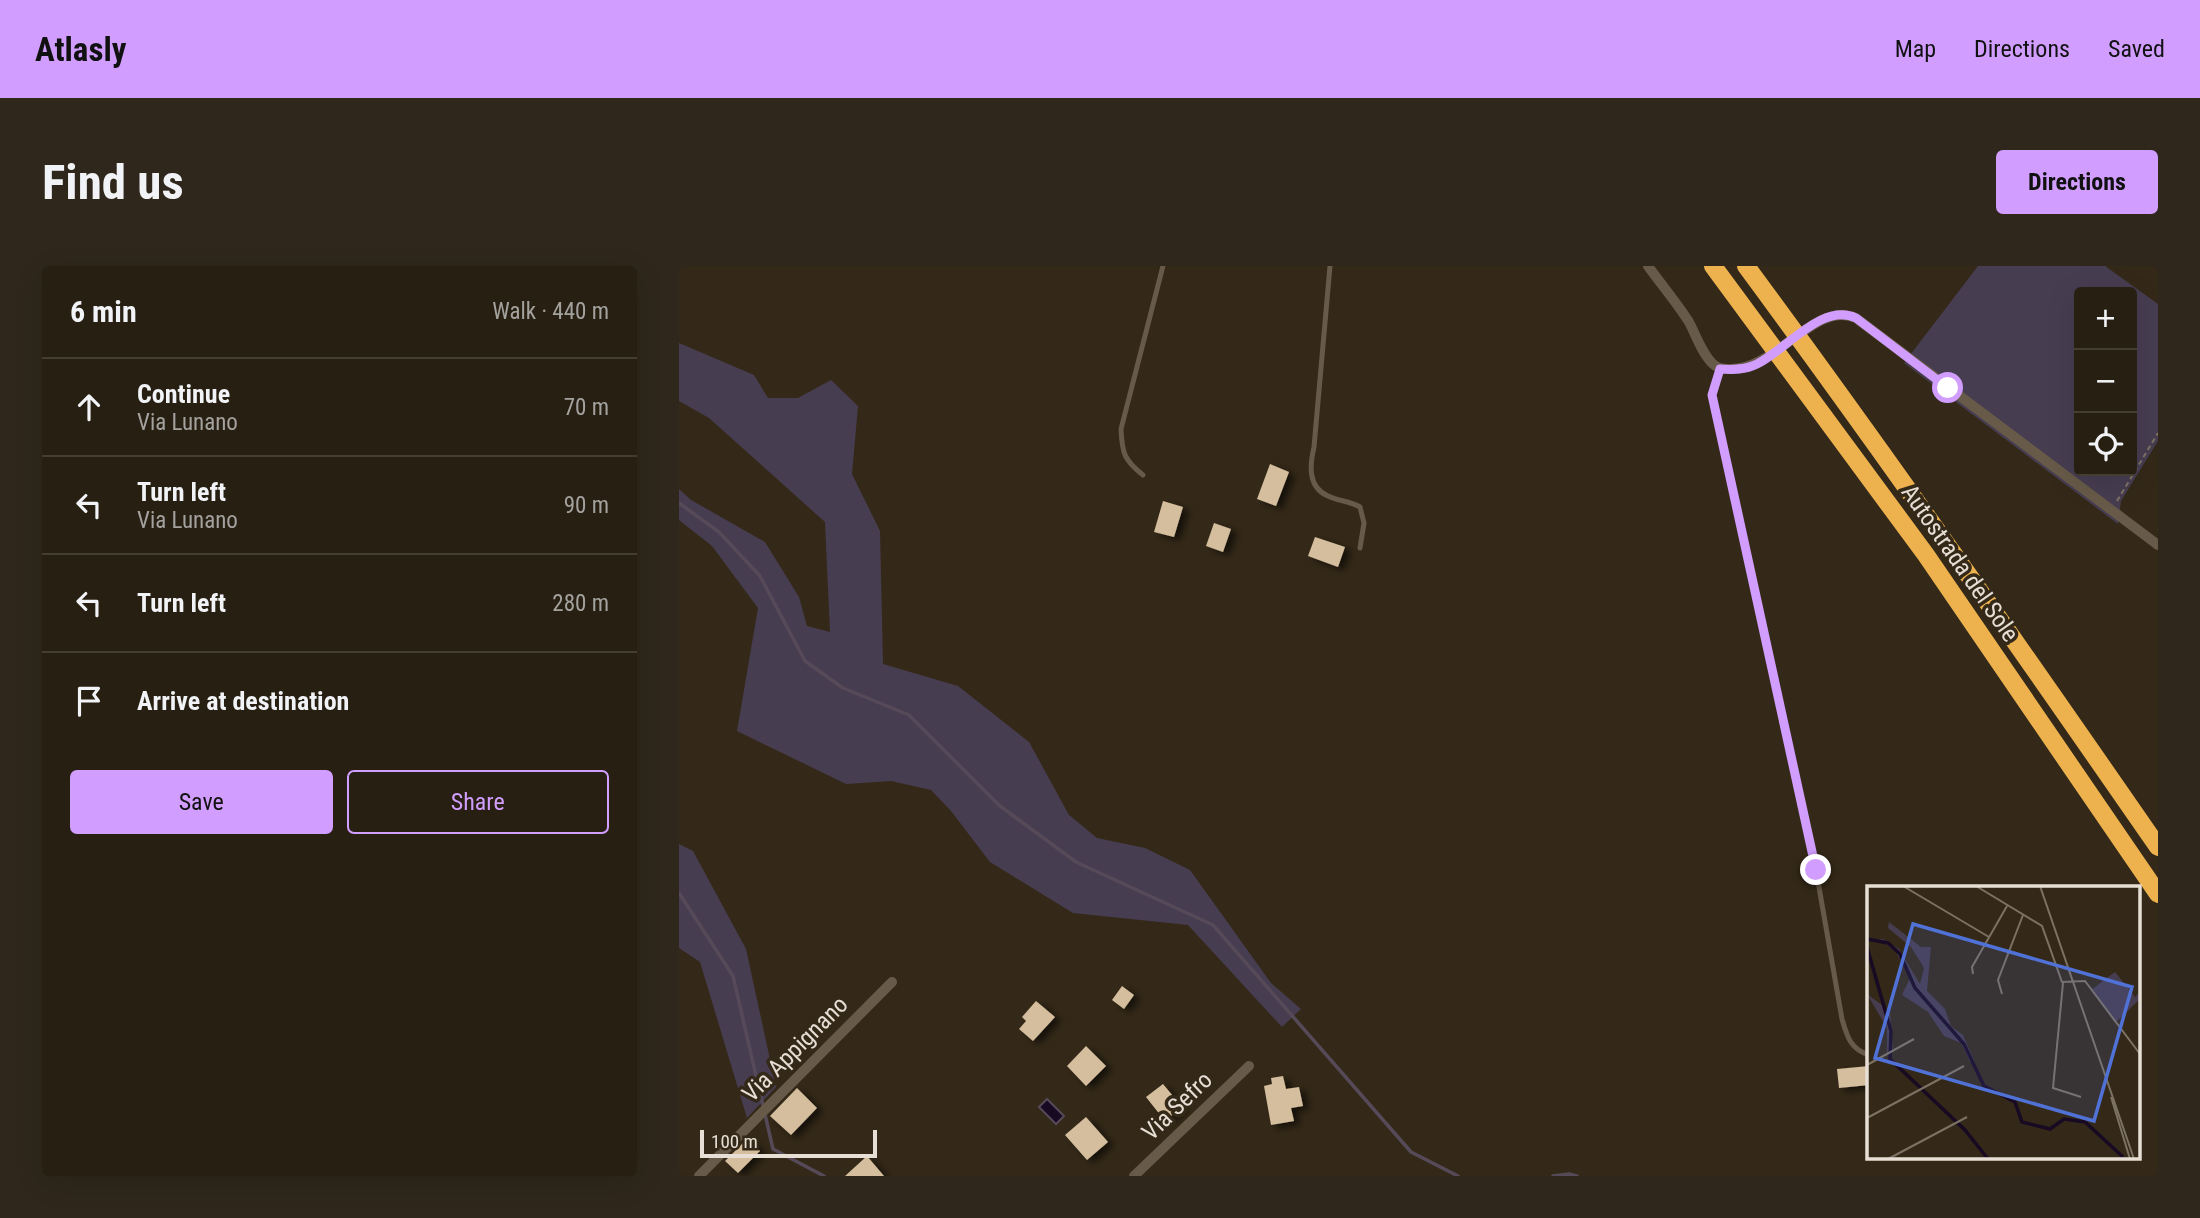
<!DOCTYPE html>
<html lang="en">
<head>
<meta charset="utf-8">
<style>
  :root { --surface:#271f12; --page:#2f271b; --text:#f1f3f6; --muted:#a4a29f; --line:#433d32; --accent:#d19dfe }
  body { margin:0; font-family:"Roboto Condensed",sans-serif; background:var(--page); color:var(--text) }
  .controls { position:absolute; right:21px; top:21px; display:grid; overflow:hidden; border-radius:7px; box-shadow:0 7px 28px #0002 }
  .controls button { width:63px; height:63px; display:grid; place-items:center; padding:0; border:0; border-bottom:2px solid var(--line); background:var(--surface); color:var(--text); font:35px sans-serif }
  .scale { position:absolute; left:21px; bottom:18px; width:177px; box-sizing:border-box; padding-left:7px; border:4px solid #e7dfd5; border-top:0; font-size:19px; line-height:24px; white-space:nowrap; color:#e7dfd5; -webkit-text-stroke:5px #342918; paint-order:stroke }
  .stop { position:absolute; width:21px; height:21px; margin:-16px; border:5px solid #d19dfe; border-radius:50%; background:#fff }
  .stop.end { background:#d19dfe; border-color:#fff; box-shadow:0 2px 7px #0008 }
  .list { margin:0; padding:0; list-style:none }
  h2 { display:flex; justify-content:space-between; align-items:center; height:91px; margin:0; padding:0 28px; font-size:30px }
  h2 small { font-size:23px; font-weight:400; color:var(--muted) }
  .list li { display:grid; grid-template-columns:46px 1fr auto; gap:21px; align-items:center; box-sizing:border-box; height:98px; padding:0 28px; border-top:2px solid var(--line) }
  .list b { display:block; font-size:26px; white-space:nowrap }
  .list p { margin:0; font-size:23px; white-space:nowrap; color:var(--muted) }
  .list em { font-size:23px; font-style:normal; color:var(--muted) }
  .actions { display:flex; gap:14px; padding:21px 28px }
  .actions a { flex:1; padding:16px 0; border:2px solid var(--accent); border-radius:7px; text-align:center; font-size:24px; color:var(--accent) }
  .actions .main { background:var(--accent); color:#111 }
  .icon { flex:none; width:38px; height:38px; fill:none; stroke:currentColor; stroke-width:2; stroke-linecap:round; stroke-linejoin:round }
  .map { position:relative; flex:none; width:1479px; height:910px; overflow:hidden; border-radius:7px }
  header { display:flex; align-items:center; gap:42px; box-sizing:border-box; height:98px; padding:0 35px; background:var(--accent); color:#111 }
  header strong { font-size:33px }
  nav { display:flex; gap:38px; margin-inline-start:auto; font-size:24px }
  .intro { display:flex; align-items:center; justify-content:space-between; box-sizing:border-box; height:168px; padding:0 42px }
  h1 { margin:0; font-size:49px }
  .button { padding:18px 32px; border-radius:7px; background:var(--accent); color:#111; font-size:24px; font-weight:700 }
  main { display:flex; gap:42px; padding:0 42px }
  aside { flex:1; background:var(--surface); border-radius:7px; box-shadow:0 7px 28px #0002 }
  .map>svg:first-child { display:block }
</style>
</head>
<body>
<header>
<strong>Atlasly</strong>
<nav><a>Map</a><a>Directions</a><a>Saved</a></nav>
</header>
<div class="intro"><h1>Find us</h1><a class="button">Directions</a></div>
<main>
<aside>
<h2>6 min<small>Walk · 440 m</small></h2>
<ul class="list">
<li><svg class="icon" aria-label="ahead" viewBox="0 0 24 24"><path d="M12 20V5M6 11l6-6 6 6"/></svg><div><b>Continue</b><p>Via Lunano</p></div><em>70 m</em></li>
<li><svg class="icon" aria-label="left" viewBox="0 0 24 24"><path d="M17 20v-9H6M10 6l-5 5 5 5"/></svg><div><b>Turn left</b><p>Via Lunano</p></div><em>90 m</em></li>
<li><svg class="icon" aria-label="left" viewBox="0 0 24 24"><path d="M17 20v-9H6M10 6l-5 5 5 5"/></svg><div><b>Turn left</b></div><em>280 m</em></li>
<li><svg class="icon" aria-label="arrive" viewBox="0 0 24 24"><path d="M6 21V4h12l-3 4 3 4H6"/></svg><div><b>Arrive at destination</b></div></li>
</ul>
<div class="actions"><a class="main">Save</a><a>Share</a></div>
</aside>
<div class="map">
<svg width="1479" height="910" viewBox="0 0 1479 910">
  <defs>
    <filter id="shadow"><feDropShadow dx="6" dy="3.5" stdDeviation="3.5" flood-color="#0009"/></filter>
  </defs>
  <rect width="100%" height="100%" fill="#342918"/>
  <path fill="#473d51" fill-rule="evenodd" d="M1299 0H1426L1479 38V175L1442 235 1439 258 1225 97ZM1400 26H1453V205H1400Z
    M0 77 75 109 89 132H119L152 114 179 140 173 208 201 265 204 398 279 420 350 476 390 549 418 572 466 582 511 604 592 717 622 743 603 761 509 659 394 647 311 596 272 545 252 524 212 515 167 518 58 465 79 342 33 280 0 254V223L12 234 86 276 120 331 128 360 151 366 146 256 30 152 0 135Z
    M0 578 14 585 67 683 97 821 68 852 21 696 0 682Z"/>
  <path fill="#180a22" stroke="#564a58" stroke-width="2" d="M368 833 385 850 377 858 360 841Z"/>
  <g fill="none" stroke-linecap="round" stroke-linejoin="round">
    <path stroke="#564a58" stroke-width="3.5" d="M0 237 40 266 81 310 126 395 164 422 230 449 321 540 397 596 534 659 732 886 779 910
      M0 627 54 710 94 883 145 910
      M874 910 890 908 898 910"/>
  </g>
  <path fill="#d4be9e" filter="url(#shadow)" d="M591 198 610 206 597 240 578 233Z
    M484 235 504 241 495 271 475 266Z
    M535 257 552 263 544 286 527 280Z
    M636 271 666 281 659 301 629 290Z
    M443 720 455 729 445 743 433 734Z
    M357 735 376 751 354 775 340 763 347 755 343 751Z
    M407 780 427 800 407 820 388 800Z
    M1190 800V819L1160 822 1158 803Z
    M604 810 607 823 620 821 624 840 612 842 615 855 592 859 585 820 593 818 592 812Z
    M484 818 503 841 486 855 467 831Z
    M118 822 138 842 112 869 91 850Z
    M407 851 429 876 408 894 386 869Z
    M69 872 81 885 59 907 46 895Z
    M188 890 205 910H166Z"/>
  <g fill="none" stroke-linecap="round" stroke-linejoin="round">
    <path stroke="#7d7365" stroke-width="2" stroke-dasharray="5 3.5" stroke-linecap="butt" d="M1438 235 1479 167"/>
    <path stroke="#675a48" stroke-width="5" d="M651 0 635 181C631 198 628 221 649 230 659 235 671 235 681 241L685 257 681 282
      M1041 103 1033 129 1137 604 1163 753C1168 770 1171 783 1190 789
      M464 209C445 194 443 187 442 163L484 0"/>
    <path stroke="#675a48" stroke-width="10" d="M969 0C982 18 998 37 1010 56 1017 69 1023 88 1034 98 1038 102 1043 103 1049 103 1097 106 1136 33 1177 52L1479 279
      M20 910 213 716
      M455 910 570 800"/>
    <path stroke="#edb24e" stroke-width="18" d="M1034 0 1247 289 1479 628
      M1067 0C1208 191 1344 386 1479 581"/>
  </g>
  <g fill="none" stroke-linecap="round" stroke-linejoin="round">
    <path stroke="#d19dfe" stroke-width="9" d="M1137 604 1033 129 1041 103C1054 104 1066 104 1078 98 1107 84 1143 36 1177 52L1269 122"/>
  </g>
  <g text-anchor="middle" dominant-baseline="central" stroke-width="7" stroke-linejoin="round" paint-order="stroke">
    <g font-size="24" fill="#e7dfd5" stroke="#342918">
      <text transform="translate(1281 297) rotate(55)">Autostrada del Sole</text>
      <text transform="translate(116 783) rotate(-45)">Via Appignano</text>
      <text transform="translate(498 840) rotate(-44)">Via Sefro</text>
    </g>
  </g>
  <g transform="translate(1188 620)">
    <rect width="273" height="273" fill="#342918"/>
    <path d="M22 36 54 61H64L60 105 78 123 84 140 96 149 107 174 103 176 94 157 77 150 61 126 35 109 43 92 29 66 14 54 0 55 16 53 32 63 53 98 57 82 44 61 21 42ZM248 86 268 111 273 106V113L248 137 224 104ZM0 108 23 125 26 163 20 167V142Z" fill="#473d51"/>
    <path fill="none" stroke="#180a22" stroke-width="3.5" d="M0 53 21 57 33 68 48 102 97 158 117 200 148 216 155 236 183 243 197 233 218 236 256 271M0 61 24 145 23 173 98 244 121 273"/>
    <path fill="none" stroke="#7c7264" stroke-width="2" d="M36 0 122 51M109 0 175 40 195 96 218 95 273 168M173 0 267 273M106 88 105 81 140 20M196 97 186 202 214 211M135 108 131 94 156 29M0 179 47 153M244 211 263 273M0 232 97 180M21 273 100 231"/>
    <path fill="#5072d7" fill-opacity="0.15" stroke="#5072d7" stroke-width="3.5" d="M46 38 265 101 227 235 8 172Z"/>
    <rect width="273" height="273" fill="none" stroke="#e7dfd5" stroke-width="3.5"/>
  </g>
</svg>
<div class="controls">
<button>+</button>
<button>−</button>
<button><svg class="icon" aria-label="locate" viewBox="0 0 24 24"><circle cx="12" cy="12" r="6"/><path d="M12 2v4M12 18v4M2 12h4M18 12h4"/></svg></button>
</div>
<div class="scale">100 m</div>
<div class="stop" style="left:1269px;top:122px"></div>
<div class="stop end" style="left:1137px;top:604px"></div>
</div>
</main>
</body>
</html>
